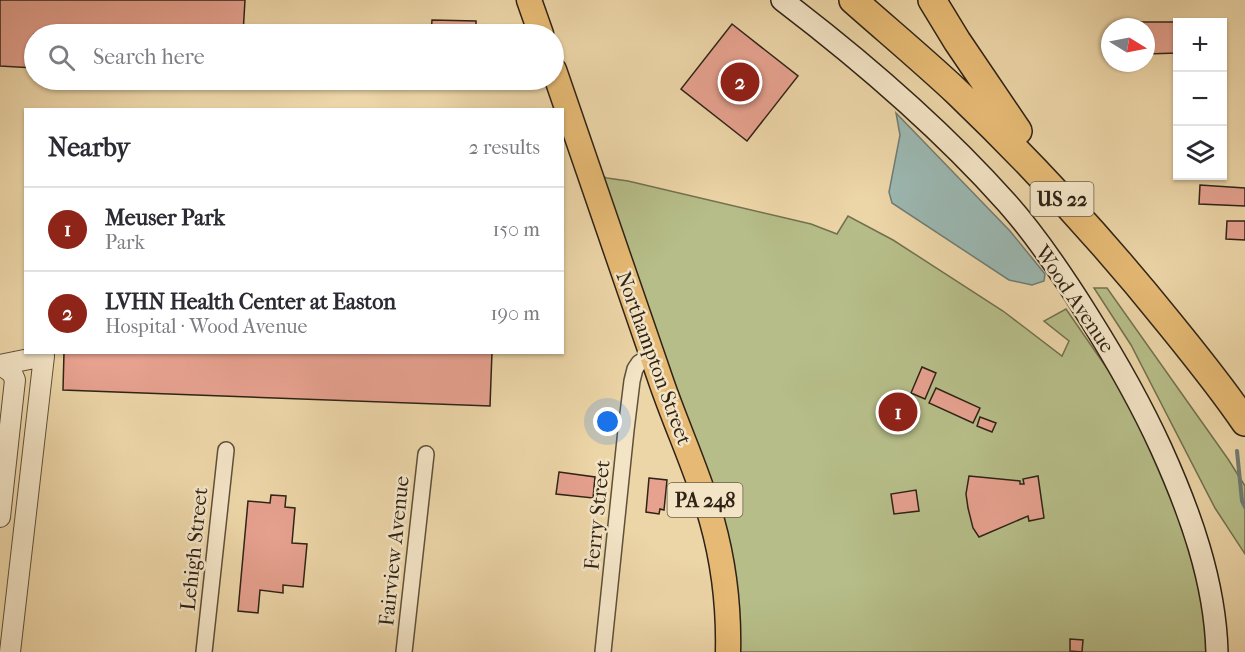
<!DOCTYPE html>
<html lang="en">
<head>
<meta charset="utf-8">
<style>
  :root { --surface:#fff; --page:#f7f7f7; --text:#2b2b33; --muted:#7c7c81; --line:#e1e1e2; --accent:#8f2418 }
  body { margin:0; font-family:"IM FELL French Canon",serif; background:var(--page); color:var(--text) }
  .controls { position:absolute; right:18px; top:18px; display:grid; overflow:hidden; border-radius:0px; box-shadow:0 2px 4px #0004 }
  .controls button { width:54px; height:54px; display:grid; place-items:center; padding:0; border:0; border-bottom:2px solid var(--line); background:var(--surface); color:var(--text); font:30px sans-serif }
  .compass { position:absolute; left:1101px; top:18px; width:54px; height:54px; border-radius:50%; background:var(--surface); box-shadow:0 2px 4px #0004; rotate:100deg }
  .you { position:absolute; left:608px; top:422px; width:21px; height:21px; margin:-15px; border:4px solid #fff; border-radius:50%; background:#1a73e8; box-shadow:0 0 0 9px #1a73e833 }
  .badge { display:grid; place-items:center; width:39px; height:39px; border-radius:50%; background:var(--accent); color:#fff; font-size:20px; font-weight:700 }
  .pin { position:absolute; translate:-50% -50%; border:3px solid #fff; box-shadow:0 2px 6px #0006 }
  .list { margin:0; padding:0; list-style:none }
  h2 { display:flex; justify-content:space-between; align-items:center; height:78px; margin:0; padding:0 24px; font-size:26px }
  h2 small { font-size:20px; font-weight:400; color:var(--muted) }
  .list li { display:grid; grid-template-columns:39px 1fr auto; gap:18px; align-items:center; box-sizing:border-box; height:84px; padding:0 24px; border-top:2px solid var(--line) }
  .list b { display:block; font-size:22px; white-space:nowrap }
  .list p { margin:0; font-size:20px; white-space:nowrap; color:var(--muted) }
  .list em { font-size:20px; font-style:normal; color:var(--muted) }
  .icon { flex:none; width:33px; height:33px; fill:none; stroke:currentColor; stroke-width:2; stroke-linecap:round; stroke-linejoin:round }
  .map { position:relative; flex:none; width:1245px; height:652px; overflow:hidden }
  .search { position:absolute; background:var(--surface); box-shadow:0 2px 4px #0004; left:24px; top:24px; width:540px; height:66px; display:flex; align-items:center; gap:15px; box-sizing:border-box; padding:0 21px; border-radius:33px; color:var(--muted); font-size:22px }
  .panel { position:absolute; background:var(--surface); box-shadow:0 2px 4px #0004; left:24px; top:108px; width:540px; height:246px; border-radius:0px }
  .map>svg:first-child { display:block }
</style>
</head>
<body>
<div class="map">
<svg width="1245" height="652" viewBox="0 0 1245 652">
  <rect width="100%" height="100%" fill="#ecd5a7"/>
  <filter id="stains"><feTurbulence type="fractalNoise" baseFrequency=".00333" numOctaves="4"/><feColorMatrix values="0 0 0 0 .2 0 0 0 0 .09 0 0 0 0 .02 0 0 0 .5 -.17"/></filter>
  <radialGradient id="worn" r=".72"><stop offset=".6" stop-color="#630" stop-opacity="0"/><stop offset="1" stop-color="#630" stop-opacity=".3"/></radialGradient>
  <path fill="#b6bd88" stroke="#72704f" stroke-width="1.5" d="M589 172 607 178 628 181 811 224 837 234 848 216 893 240 1003 311 1062 356 1069 341 1044 321 1066 309 1115 380 1140 423 1183 523 1203 593 1208 652H728L725 585Z
    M1094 288H1107L1228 459 1245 486V554L1215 508 1131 345Z"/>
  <path fill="#9bb7b1" stroke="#6f7c73" stroke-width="1.5" d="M896 113 1010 231 1045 274 1044 281 1032 285 1009 280 892 203 889 192 900 135Z"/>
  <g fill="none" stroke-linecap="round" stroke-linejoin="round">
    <path stroke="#6f7c73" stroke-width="4" d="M1237 451 1242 501 1245 507"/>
  </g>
  <path fill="#e6a18f" stroke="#2e2316" stroke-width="1.5" d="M0 0H245L243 34H34V68L0 66Z
    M432 20 476 21V34H431Z
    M1126 22H1216H1178V53L1146 54V27H1126Z
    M732 24 798 76 747 141 681 89Z
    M191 80H239V83Z
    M1200 185 1245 188V206L1199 204Z
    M1227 221H1245V240L1226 239Z
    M64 352H492L490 406 63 390Z
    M922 367 936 373 925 399 911 393Z
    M936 388 980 408 973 423 929 403Z
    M980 417 996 423 992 432 977 426Z
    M559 472 595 477 593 498 556 494Z
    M969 476 1020 481V484H1024L1023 479 1038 476 1044 518 1029 521 1028 516 979 537 973 528 968 508 966 494Z
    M649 478 667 480 664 510 660 509 659 514 646 512Z
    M916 490 919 511 894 514 891 494Z
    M271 495 286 496 285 507 295 508 292 543 307 544 303 587 283 585V593L260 590 258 613 238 611 248 501 270 503Z
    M1070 639 1083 640 1082 652 1070 651Z"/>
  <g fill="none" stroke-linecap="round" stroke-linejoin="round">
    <defs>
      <path id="minor" d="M204 652 226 450
        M404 652 426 454
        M603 652 626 430 632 381 635 369 639 363 652 355"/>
      <path id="tertiary" d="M0 365 44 356 10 652
        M0 517 15 380 12 373 1 365"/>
      <path id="secondary" d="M782 0C862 61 940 128 1007 203 1038 238 1064 277 1089 317 1116 360 1140 402 1161 448 1190 512 1215 581 1217 652"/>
      <path id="primary" d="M529 0 541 34
        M554 70C590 175 626 280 662 384 678 430 699 475 712 521 724 564 729 608 728 652"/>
      <path id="motorway" d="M853 0C888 31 924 61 958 93 1034 166 1105 243 1170 324 1196 356 1222 388 1245 422
        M932 0 957 41 1018 131"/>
    </defs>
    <use href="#minor" stroke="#5e503a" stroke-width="18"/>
    <use href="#tertiary" stroke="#5e503a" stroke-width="22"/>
    <use href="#secondary" stroke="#2e2316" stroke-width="24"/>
    <use href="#primary" stroke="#2e2316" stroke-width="27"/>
    <use href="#motorway" stroke="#2e2316" stroke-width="30"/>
    <use href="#minor" stroke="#f3e4c6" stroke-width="15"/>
    <use href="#tertiary" stroke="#f3e4c6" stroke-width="20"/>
    <use href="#secondary" stroke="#f3e4c6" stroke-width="21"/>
    <use href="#primary" stroke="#e6ba74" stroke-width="24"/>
    <use href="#motorway" stroke="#e6ba74" stroke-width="27"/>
  </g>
  <g text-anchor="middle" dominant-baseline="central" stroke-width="5" stroke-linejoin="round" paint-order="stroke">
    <g fill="#f3e4c6" stroke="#695d4b" stroke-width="1.5">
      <rect x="1030.5" y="182" width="63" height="34" rx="4.5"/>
      <rect x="667.5" y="483" width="75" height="34" rx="4.5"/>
    </g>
    <g font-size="20" font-weight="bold" fill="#2e2316">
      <text x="1062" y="199">US 22</text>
      <text x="705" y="500">PA 248</text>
    </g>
    <g font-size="21" fill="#2e2316" stroke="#f3e4c6">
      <text transform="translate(1075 299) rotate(56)">Wood Avenue</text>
      <text transform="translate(654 358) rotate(70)">Northampton Street</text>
      <text transform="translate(597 515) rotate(-84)">Ferry Street</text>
      <text transform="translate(194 549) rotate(-84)">Lehigh Street</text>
      <text transform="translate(394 551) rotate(-84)">Fairview Avenue</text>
    </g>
  </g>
  <rect width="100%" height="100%" filter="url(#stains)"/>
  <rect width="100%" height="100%" fill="url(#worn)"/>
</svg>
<div class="controls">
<button>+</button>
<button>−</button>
<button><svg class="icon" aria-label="layers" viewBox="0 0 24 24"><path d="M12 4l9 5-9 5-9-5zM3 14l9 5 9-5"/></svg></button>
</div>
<svg class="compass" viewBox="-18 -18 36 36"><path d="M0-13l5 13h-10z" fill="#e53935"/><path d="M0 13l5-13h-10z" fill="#7c7c81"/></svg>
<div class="you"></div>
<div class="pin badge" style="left:898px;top:412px">1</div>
<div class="pin badge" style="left:740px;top:82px">2</div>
<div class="search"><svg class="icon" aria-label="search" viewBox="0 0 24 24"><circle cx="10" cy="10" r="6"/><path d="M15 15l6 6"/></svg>Search here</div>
<section class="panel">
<h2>Nearby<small>2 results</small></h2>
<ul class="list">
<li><span class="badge">1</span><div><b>Meuser Park</b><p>Park</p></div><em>150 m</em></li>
<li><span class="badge">2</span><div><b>LVHN Health Center at Easton</b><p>Hospital · Wood Avenue</p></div><em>190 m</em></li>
</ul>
</section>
</div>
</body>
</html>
